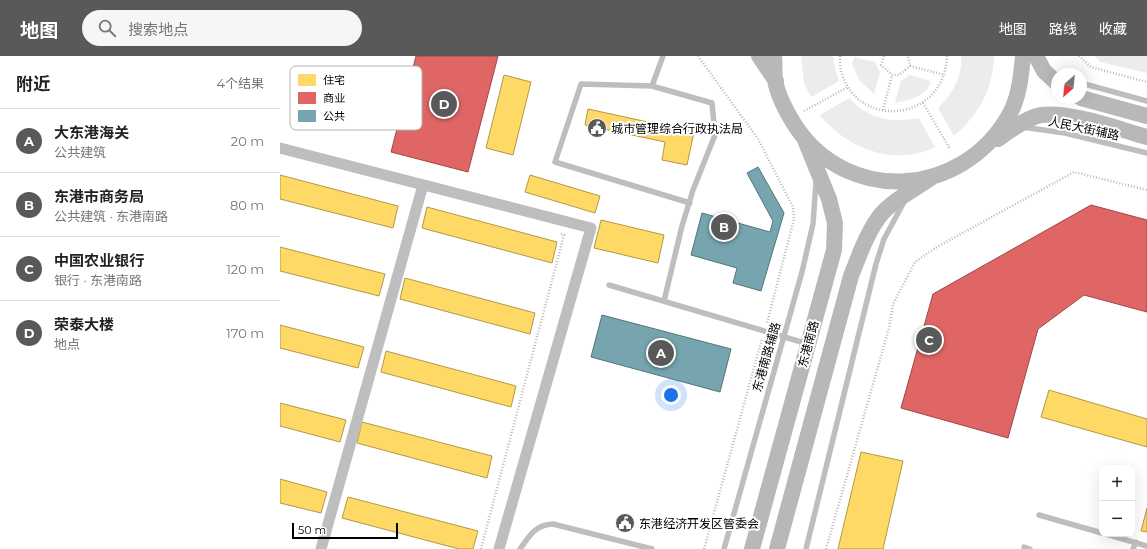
<!DOCTYPE html>
<html lang="zh">
<head>
<meta charset="utf-8">
<style>
  :root { --surface:#fff; --page:#f6f6f6; --text:#222; --muted:#767676; --line:#e0e0e0; --accent:#595959 }
  body { margin:0; font-family:Montserrat,"Noto Sans SC",sans-serif; background:var(--page); color:var(--text) }
  .controls { position:absolute; right:12px; bottom:12px; display:grid; overflow:hidden; border-radius:8px; box-shadow:0 4px 16px #0002 }
  .controls button { width:36px; height:36px; display:grid; place-items:center; padding:0; border:0; border-bottom:1px solid var(--line); background:var(--surface); color:var(--text); font:20px sans-serif }
  .compass { position:absolute; left:771px; top:12px; width:36px; height:36px; border-radius:50%; background:var(--surface); box-shadow:0 4px 16px #0002; rotate:207deg }
  .scale { position:absolute; left:12px; bottom:10px; width:106px; box-sizing:border-box; padding-left:4px; border:2px solid #000; border-top:0; font-size:11px; line-height:14px; white-space:nowrap; color:#000; -webkit-text-stroke:3px #fff; paint-order:stroke }
  .you { position:absolute; left:391px; top:339px; width:14px; height:14px; margin:-10px; border:3px solid #fff; border-radius:50%; background:#1a73e8; box-shadow:0 0 0 6px #1a73e833 }
  .badge { display:grid; place-items:center; width:26px; height:26px; border-radius:50%; background:var(--accent); color:#fff; font-size:13px; font-weight:700 }
  .pin { position:absolute; translate:-50% -50%; border:2px solid #fff; box-shadow:0 1px 4px #0006 }
  .list { margin:0; padding:0; list-style:none }
  h2 { display:flex; justify-content:space-between; align-items:center; height:52px; margin:0; padding:0 16px; font-size:17px }
  h2 small { font-size:13px; font-weight:400; color:var(--muted) }
  .list li { display:grid; grid-template-columns:26px 1fr auto; gap:12px; align-items:center; box-sizing:border-box; height:64px; padding:0 16px; border-top:1px solid var(--line) }
  .list b { display:block; font-size:15px; white-space:nowrap }
  .list p { margin:0; font-size:13px; white-space:nowrap; color:var(--muted) }
  .list em { font-size:13px; font-style:normal; color:var(--muted) }
  .icon { flex:none; width:22px; height:22px; fill:none; stroke:currentColor; stroke-width:2; stroke-linecap:round; stroke-linejoin:round }
  .map { position:relative; flex:none; width:867px; height:493px; overflow:hidden }
  header { display:flex; align-items:center; gap:24px; box-sizing:border-box; height:56px; padding:0 20px; background:var(--accent); color:#fff }
  header strong { font-size:19px }
  nav { display:flex; gap:22px; margin-inline-start:auto; font-size:14px }
  .search { width:280px; height:36px; background:var(--page); display:flex; align-items:center; gap:10px; box-sizing:border-box; padding:0 14px; border-radius:22px; color:var(--muted); font-size:15px }
  main { display:flex }
  aside { flex:1; background:var(--surface) }
  .map>svg:first-child { display:block }
</style>
</head>
<body>
<header>
<strong>地图</strong>
<div class="search"><svg class="icon" aria-label="search" viewBox="0 0 24 24"><circle cx="10" cy="10" r="6"/><path d="M15 15l6 6"/></svg>搜索地点</div>
<nav><a>地图</a><a>路线</a><a>收藏</a></nav>
</header>
<main>
<aside>
<h2>附近<small>4个结果</small></h2>
<ul class="list">
<li><span class="badge">A</span><div><b>大东港海关</b><p>公共建筑</p></div><em>20 m</em></li>
<li><span class="badge">B</span><div><b>东港市商务局</b><p>公共建筑 · 东港南路</p></div><em>80 m</em></li>
<li><span class="badge">C</span><div><b>中国农业银行</b><p>银行 · 东港南路</p></div><em>120 m</em></li>
<li><span class="badge">D</span><div><b>荣泰大楼</b><p>地点</p></div><em>170 m</em></li>
</ul>
</aside>
<div class="map">
<svg width="867" height="493" viewBox="0 0 867 493">
  <rect width="100%" height="100%" fill="#fff"/>
  <path fill="#ececec" d="M521 0H553L555 12 559 25 531 41 524 27Z
    M681 0H714C713 34 699 58 674 80L658 52C672 38 683 21 681 0Z
    M815 0H867V17L820 6Z
    M574 1 595 6 600 16 594 38 579 24 572 8Z
    M630 19 651 25C647 41 628 44 615 47L621 25Z
    M569 42C589 64 611 67 639 62L655 91C615 111 567 93 540 59Z"/>
  <path fill="#ffd966" stroke="#b29847" d="M224 19 251 26 233 99 206 92Z
    M308 53 414 76 407 109 382 104 385 86 305 69Z
    M0 119 118 150 113 172 0 143Z
    M250 119 320 140 315 157 245 136Z
    M147 151 277 186 272 207 142 172Z
    M321 164 384 179 378 207 314 192Z
    M0 191 105 218 99 240 0 215Z
    M799 200 867 220V249L791 227Z
    M125 222 255 257 250 278 120 243Z
    M0 269 84 291 78 312 0 292Z
    M106 295 236 330 231 351 101 316Z
    M633 326 730 352 724 376 627 350Z
    M769 334 867 363V391L761 361Z
    M0 347 66 364 60 386 0 370Z
    M82 366 212 400 207 422 77 387Z
    M581 396 623 405 603 493H558Z
    M0 423 47 436 41 457 0 447Z
    M68 441 198 475 193 493H179L62 462Z
    M867 452V476L861 475Z"/>
  <path fill="#e06666" stroke="#9d4747" d="M136 0H218L188 116 111 96Z
    M811 149 867 164V256L804 239 758 273 728 382 621 352 653 238Z"/>
  <path fill="#76a5af" stroke="#53747a" d="M478 111 504 157 481 235 453 227 457 212 411 199 422 157 490 176 493 165 467 117Z
    M322 259 451 293 440 336 311 301Z"/>
  <g fill="none" stroke-linecap="round" stroke-linejoin="round">
    <path stroke="#b9b9b9" stroke-width="2.5" stroke-dasharray="1 2" stroke-linecap="butt" d="M418 0 478 83 513 151 514 163 487 267
      M560 0C560 5 560 11 561 15 577 75 665 66 667 0
      M604 0 601 9 612 19H619L630 10 628 0
      M799 0 811 11 867 26
      M630 10 665 19
      M643 47 670 93
      M603 54 612 19
      M524 55 568 31
      M201 493 284 179 281 178
      M424 493 482 283
      M546 493 609 272 613 248 635 206 657 191 794 116 867 134"/>
    <path stroke="#bebebe" stroke-width="5.5" d="M383 0 372 30 432 47 435 79 413 134 402 170 384 245
      M801 27 867 45
      M372 30 301 28 275 106 410 147
      M742 71 785 77 867 97
      M329 229 528 288
      M759 459 822 477
      M826 478 867 490
      M744 491 750 493
      M240 493C250 479 255 469 273 468L372 493
      M444 493 522 216 533 168 536 126
      M526 493 596 208 604 183 624 146
      M853 493 856 486"/>
    <path stroke="#bebebe" stroke-width="11" d="M0 92 311 172 219 493
      M41 493 143 129"/>
    <path stroke="#b8b8b8" stroke-width="16" d="M479 0 496 25
      M494 0C495 8 494 16 495 24 498 41 507 57 516 71 569 149 681 141 728 61 739 43 741 21 743 0
      M756 0 764 15 777 27
      M801 42 867 60
      M718 83C729 75 748 61 761 59 790 55 838 73 867 81
      M472 493 554 194 555 167 549 143 525 84
      M497 493 571 220C579 200 586 179 599 161 610 146 635 133 651 122"/>
  </g>
  <defs>
    <symbol id="civic-disc" viewBox="-11 -11 22 22"><circle r="9.5" fill="#595959" stroke="#fff"/><path d="M-.6-6.5H3V-4.5H.6V-3L4-1V1h2V6H-6V1h2V-1L-.6-3ZM-1.2 2.5V6h2.4V2.5Z" fill="#fff"/></symbol>
  </defs>
  <g fill-rule="evenodd">
    <use href="#civic-disc" x="306" y="61" width="22" height="22"/>
    <use href="#civic-disc" x="334" y="456" width="22" height="22"/>
  </g>
  <g text-anchor="middle" dominant-baseline="central" stroke-width="4" stroke-linejoin="round" paint-order="stroke">
    <g font-size="12" fill="#000" stroke="#fff" text-anchor="start">
      <text x="331" y="72">城市管理综合行政执法局</text>
      <text x="359" y="467">东港经济开发区管委会</text>
    </g>
    <g font-size="12" fill="#000" stroke="#fff">
      <text transform="translate(804 72) rotate(12)">人民大街辅路</text>
      <text transform="translate(528 288) rotate(-75)">东港南路</text>
      <text transform="translate(486 301) rotate(-74)">东港南路辅路</text>
    </g>
  </g>
  <rect x="10" y="10" width="132" height="64" rx="6" fill="#fff" stroke="#b2b2b2" stroke-width="1"/>
  <rect x="18" y="18" width="18" height="12" fill="#ffd966"/>
  <rect x="18" y="36" width="18" height="12" fill="#e06666"/>
  <rect x="18" y="54" width="18" height="12" fill="#76a5af"/>
  <g font-size="11" fill="#000">
    <text x="43" y="28">住宅</text>
    <text x="43" y="46">商业</text>
    <text x="43" y="64">公共</text>
  </g>
</svg>
<div class="controls">
<button>+</button>
<button>−</button>
</div>
<svg class="compass" viewBox="-18 -18 36 36"><path d="M0-13l5 13h-10z" fill="#e53935"/><path d="M0 13l5-13h-10z" fill="#767676"/></svg>
<div class="scale">50 m</div>
<div class="you"></div>
<div class="pin badge" style="left:381px;top:297px">A</div>
<div class="pin badge" style="left:444px;top:171px">B</div>
<div class="pin badge" style="left:649px;top:284px">C</div>
<div class="pin badge" style="left:164px;top:48px">D</div>
</div>
</main>
</body>
</html>
